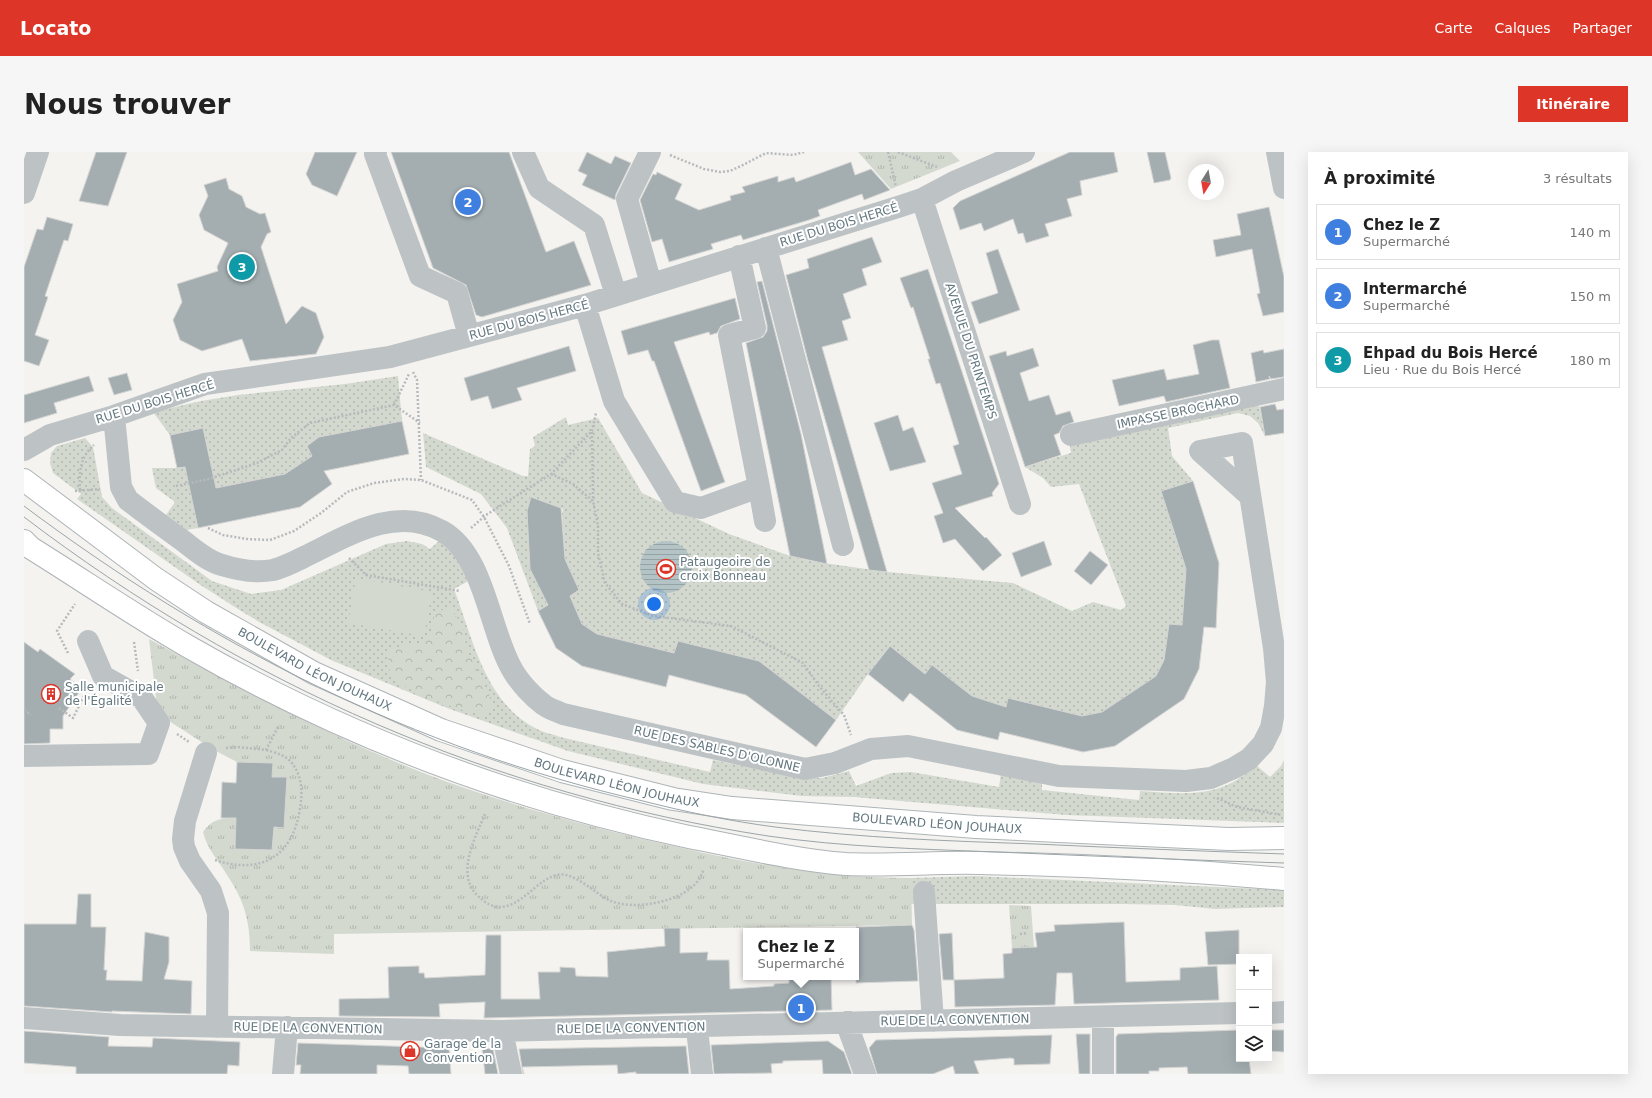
<!DOCTYPE html>
<html lang="fr">
<head>
<meta charset="utf-8">
<style>
  :root { --surface:#fff; --page:#f6f6f6; --text:#222; --muted:#767676; --line:#e0e0e0; --accent:#dd3527 }
  body { margin:0; font-family:"DejaVu Sans",sans-serif; background:var(--page); color:var(--text) }
  .controls { position:absolute; right:12px; bottom:12px; display:grid; overflow:hidden; border-radius:0px; box-shadow:0 4px 16px #0002 }
  .controls button { width:36px; height:36px; display:grid; place-items:center; padding:0; border:0; border-bottom:1px solid var(--line); background:var(--surface); color:var(--text); font:20px sans-serif }
  .compass { position:absolute; left:1164px; top:12px; width:36px; height:36px; border-radius:50%; background:var(--surface); box-shadow:0 4px 16px #0002; rotate:191deg }
  .you { position:absolute; left:630px; top:452px; width:14px; height:14px; margin:-10px; border:3px solid #fff; border-radius:50%; background:#1a73e8; box-shadow:0 0 0 6px #1a73e833 }
  .badge { display:grid; place-items:center; width:26px; height:26px; border-radius:50%; background:var(--accent); color:#fff; font-size:13px; font-weight:700 }
  .pin { position:absolute; translate:-50% -50%; border:2px solid #fff; box-shadow:0 1px 4px #0006 }
  .popup { position:absolute; left:719px; top:776px; width:116px; height:52px; box-sizing:border-box; display:grid; place-content:center; border-radius:0px; background:var(--surface); filter:drop-shadow(0 1px 3px #0005); font-size:13px; white-space:nowrap; color:var(--muted) }
  .popup b { font-size:15px; color:var(--text) }
  .popup::after { content:''; position:absolute; left:50%; top:100%; margin-left:-8px; border:8px solid transparent; border-top-color:var(--surface) }
  .list { margin:0; padding:0; list-style:none }
  h2 { display:flex; justify-content:space-between; align-items:center; height:52px; margin:0; padding:0 16px; font-size:17px }
  h2 small { font-size:13px; font-weight:400; color:var(--muted) }
  .list li { display:grid; grid-template-columns:26px 1fr auto; gap:12px; align-items:center; box-sizing:border-box; height:56px; margin:0 8px 8px; padding:0 8px; border:1px solid var(--line); border-radius:0px }
  .list b { display:block; font-size:15px; white-space:nowrap }
  .list p { margin:0; font-size:13px; white-space:nowrap; color:var(--muted) }
  .list em { font-size:13px; font-style:normal; color:var(--muted) }
  .icon { flex:none; width:22px; height:22px; fill:none; stroke:currentColor; stroke-width:2; stroke-linecap:round; stroke-linejoin:round }
  .map { position:relative; flex:none; width:1260px; height:922px; overflow:hidden; border-radius:0px }
  header { display:flex; align-items:center; gap:24px; box-sizing:border-box; height:56px; padding:0 20px; background:var(--accent); color:#fff }
  header strong { font-size:19px }
  nav { display:flex; gap:22px; margin-inline-start:auto; font-size:14px }
  .intro { display:flex; align-items:center; justify-content:space-between; box-sizing:border-box; height:96px; padding:0 24px }
  h1 { margin:0; font-size:28px }
  .button { padding:10px 18px; border-radius:0px; background:var(--accent); color:#fff; font-size:14px; font-weight:700 }
  main { display:flex; gap:24px; padding:0 24px }
  aside { flex:1; background:var(--surface); border-radius:0px; box-shadow:0 4px 16px #0002 }
  .map>svg:first-child { display:block }
</style>
</head>
<body>
<header>
<strong>Locato</strong>
<nav><a>Carte</a><a>Calques</a><a>Partager</a></nav>
</header>
<div class="intro"><h1>Nous trouver</h1><a class="button">Itinéraire</a></div>
<main>
<div class="map">
<svg width="1260" height="922" viewBox="0 0 1260 922">
  <defs>
    <pattern id="grass-dots" width="8" height="8" patternUnits="userSpaceOnUse"><rect width="8" height="8" fill="#d4d9cf"/><path d="M2 2h.1M6 6h.1" fill="none" stroke="#b0b5ad" stroke-width="1.8" stroke-linecap="round"/></pattern>
    <pattern id="forest-crowns" width="20" height="18" patternUnits="userSpaceOnUse"><rect width="20" height="18" fill="#d4d9cf"/><path d="M2 6a3 3 0 1 1 6 0M12 15a3 3 0 1 1 6 0" fill="none" stroke="#b0b5ad"/></pattern>
    <pattern id="park-tufts" width="24" height="20" patternUnits="userSpaceOnUse"><rect width="24" height="20" fill="#d4d9cf"/><path d="M3 7l-1-3M5 7V3M7 7l1-3M15 17l-1-3M17 17v-4M19 17l1-3" fill="none" stroke="#b0b5ad"/></pattern>
    <pattern id="water-rules" width="6" height="5" patternUnits="userSpaceOnUse"><rect width="6" height="5" fill="#b4c3c5"/><path d="M0 2.5h6" fill="none" stroke="#96a3a5"/></pattern>
  </defs>
  <rect width="100%" height="100%" fill="#f4f3f0"/>
  <path fill="url(#grass-dots)" d="M374 224 378 269 295 285 283 294 288 304 261 322 167 342 174 376 163 378 142 363 151 350 132 336 128 316H153L187 310 179 276 146 283 129 260 177 249 214 243 321 232Z
    M1234 249 1241 284 1234 271 1226 264 1214 261 1144 276 1148 304 1169 329 1137 339 1162 417 1158 473 1132 524 1078 560 1058 564 985 546 982 555 948 544 908 514 901 522 866 494 844 522 812 568 735 509 654 489 650 501 573 482 558 472 546 444 555 438 541 407 538 362 539 357 508 345 503 359 506 417 524 453 514 459 483 376 457 342 402 315 399 281 499 324H504L506 297 511 294 509 285 542 265 544 273 574 266 618 341 705 382 766 404 786 409 863 420 989 431 1048 459 1069 450 1097 458 1102 454 1055 332 1027 335 1019 326 1001 315 1047 301 1045 289Z
    M61 286 69 295 78 345 88 356 188 429 227 442 257 438 362 392 383 389 398 392 406 397 416 388 423 392 448 427 430 437C449 487 461 551 513 577 520 581 529 582 536 585L686 620 689 608 776 626H798L825 619 832 634 867 621 887 620 975 635 977 621 1018 628V638L1115 648 1116 639C1162 642 1197 647 1232 613L1246 625 1257 614 1260 608V671L1042 663 830 645 778 644 679 632 544 599 423 556 307 508 237 471 214 457 178 434 53 347 57 342 29 321 26 311 27 301 33 294Z
    M951 724 1260 738V755L1191 757 1151 753 1098 752H887V726Z"/>
  <path fill="url(#forest-crowns)" d="M426 456 437 471 444 500 465 542 468 556 460 564C428 555 392 545 367 524L364 510 366 498 382 493 401 490 408 477 411 460Z"/>
  <path fill="url(#park-tufts)" d="M834 0H927L936 9 867 37Z
    M125 487C215 536 306 585 402 622 484 653 569 676 654 695 731 713 808 726 887 726L888 773 310 782V802L226 799C226 769 220 748 203 723 194 708 183 697 179 680 188 667 197 666 212 666V697L248 698 250 675 260 676 263 625H248V611L213 610 190 598 134 562Z
    M985 753 1007 754 1011 809 997 796H988Z"/>
  <path fill="#d4d9cf" d="M332 426 408 440 400 484 324 471Z"/>
  <path fill="url(#water-rules)" d="M616 415a26 26 0 1 1 52 0a26 26 0 1 1-52 0Z"/>
  <path fill="#a4aeb1" stroke="#d5d5d3" d="M72 0H103L84 54 55 49Z
    M291 0H333L313 44 288 33 282 22Z
    M367 0H485L522 100 550 89 567 133 458 165 452 163 442 133 409 116Z
    M563 0 587 12 591 4 607 11 592 42 591 48 558 33 563 23 554 19Z
    M1046 0H1090L1094 20 1056 29 1058 43 1043 47 1048 64 1021 72 1025 84 1002 91 999 81 994 82 989 67 960 79 957 71 936 78 929 56 936 49Z
    M1123 0H1141L1147 26 1146 28 1130 31Z
    M827 10 831 23 847 17 866 38 840 48 838 42 794 58 796 64 785 68 719 88 717 83 687 92 689 97 645 110 638 87 628 90 616 48 629 22 632 23 633 20 658 32 651 47 675 58 707 48 706 44 721 40 718 35 754 24V30L770 25 772 30Z
    M202 26 205 37 218 44 222 55 236 62 241 61 247 80 243 82 237 95 262 172 278 154 292 161 300 185 292 202 226 209 218 187 178 199 156 188 149 168 158 150 153 132 194 119 193 115 204 91 180 78 175 63 184 44 180 33Z
    M1245 55 1260 125V160L1239 164 1233 142 1236 141 1228 97 1192 105 1189 88 1217 83 1213 62Z
    M23 65 49 72 44 89 40 88 21 144 24 145 11 183 25 188 15 214 0 209V115L13 77 19 78Z
    M848 85 858 110 838 117 843 133 819 142 827 166 818 169 824 188 798 195 863 420 845 418 784 209 762 123 785 116 783 107Z
    M974 97 996 158 955 172 947 150 974 141 962 101Z
    M904 117 975 332 968 341 969 344 931 356 961 386 962 385 978 403 959 419 931 387 919 391 910 364 919 361 908 331 938 322 929 294 935 292 916 231 912 232 904 207H906L889 155 887 156 876 126Z
    M738 129 777 282 803 412 766 404 722 191 739 185 743 179V173L733 130Z
    M711 146 716 167 697 174 693 181 686 183 685 180 650 190 701 330 677 339 630 209H628L624 198 604 203 597 179Z
    M1188 188H1195L1206 236 1142 250 1140 244 1095 254 1088 228 1140 217 1143 228 1175 222 1169 193Z
    M545 194 552 219 493 236 498 248 468 257 464 244 447 249 440 226Z
    M1009 196 1015 214 996 221 1005 249 1025 243 1032 263 1046 259 1050 270 1039 274 1035 281 1030 283 1037 303 1001 315 965 204 982 199 983 204Z
    M1260 197V225L1247 227 1245 224 1246 227 1232 230 1227 201 1239 198 1240 201Z
    M103 221 108 238 90 243 84 226Z
    M65 224 70 239 30 251 33 261 0 271V243Z
    M1251 252 1253 258 1260 257V281L1241 284 1236 255Z
    M874 263 879 279 889 275 902 310 866 319 850 271Z
    M378 269 385 302 300 319 308 332 276 355 174 376 161 315 153 316 146 283 179 276 192 336 261 322 288 304 283 294 295 285Z
    M1169 329 1195 411 1192 476 1180 475 1175 517 1160 547 1091 594 1059 600 976 580 974 588 933 578 886 541 879 550 844 522 866 494 901 522 908 513 948 544 982 555 984 546 1058 564 1078 560 1132 524 1140 508 1145 472 1158 473 1162 417 1137 339Z
    M507 345 537 356 541 407 555 438 546 444 558 472 573 482 650 501 654 489 735 509 812 568 792 595 722 543 645 523 642 535 558 514 532 496 514 459 524 453 506 417 503 359Z
    M1020 389 1028 413 997 425 988 401Z
    M1066 399 1084 413 1067 433 1050 419Z
    M0 490 14 500 16 497 51 522 46 527 58 536 39 564V577H26V591L0 592Z
    M213 610 249 611 248 625H263L260 676 250 675 248 698 211 697 212 666H197L198 630 212 631Z
    M54 742H67V775H82L80 818H83L82 828 118 829 121 780 145 785V810L140 827 168 829 167 862 88 859V860L0 854V772H52Z
    M1100 770 1102 830 1156 828V816L1193 814 1195 848 1050 852 1048 821H1033L1031 853 931 855 930 828 980 826 979 802 988 801V796L1013 795 1011 781 1031 779 1030 773Z
    M888 773 890 778 894 829 832 831V775Z
    M640 776H656V801L684 800 683 808H705L706 837 750 834V832L765 831V827L807 825 808 858 460 866 461 850 415 852 416 865 315 864V847L365 846 364 815 395 814V821H400L401 826 461 823 462 783H477V847H516L514 820H536V815L551 816 552 824 584 825 583 800 641 794Z
    M1215 778V812L1184 813 1181 780Z
    M928 781 930 828H919L915 782Z
    M1215 878V907H1225L1227 922H1164L1163 915 1135 916V919H1125V922H1092V885L1094 882Z
    M1245 878H1260V900L1245 899Z
    M0 879 85 885 84 894 128 895 129 886 216 890 215 914 204 913 203 922H52V915L0 911Z
    M1052 882H1066V922H1055Z
    M1028 883 1026 912 990 913V907L987 906 950 909 955 922H931L929 914 909 922H853L845 896 852 888Z
    M804 889 820 900 828 922H799L798 908 759 909V911L747 912 748 921 690 922 687 893Z
    M274 891 425 896 427 922H385L384 914 353 913V922H276L277 913H272Z
    M662 894 665 922H612V920L594 922 593 913 498 915 500 922H499L495 897Z
    M458 896 469 897 474 922H461Z"/>
  <g fill="none" stroke-linecap="round" stroke-linejoin="round">
    <defs>
      <g id="major">
        <path id="s1" d="M0 328 132 427 182 460 290 521 417 578 538 619 649 647 708 656 952 675 1205 687 1260 686"/>
        <path d="M0 389 7 396C60 429 111 464 165 495 320 584 490 648 665 685 717 695 770 708 822 712 867 714 911 710 955 711 1057 713 1159 718 1260 727"/>
      </g>
    </defs>
    <use href="#major" stroke="#aeb4b7" stroke-width="24"/>
    <path stroke="#b7babc" stroke-width="2.5" stroke-dasharray="2 2" stroke-linecap="butt" d="M864 0 872 35
      M874 0 913 15
      M646 3 680 17 696 20 706 19 717 14 742 1 769 3 780 0
      M389 220 393 228 397 328
      M370 253 385 222
      M568 280 569 349
      M527 322 549 332 569 349 574 374V401L581 431 598 452 629 464 707 474 779 511 795 534 820 563 827 583
      M152 334 185 327 233 311 258 298 267 286 286 271 370 253 396 271
      M56 338C55 320 56 305 70 293
      M51 339 76 337
      M184 376 199 383 223 387 246 388 270 379 297 361 323 340 350 331 380 327 397 328 448 348 460 365 485 414 506 472
      M447 376 462 363 527 322 568 279 572 261
      M325 406 342 423 436 439
      M110 490 114 519
      M44 501 33 479 51 452
      M35 556 49 566 64 536
      M0 558 7 563
      M153 582 165 590
      M202 596 214 595 242 598 255 573
      M1193 646 1213 655 1258 663
      M461 662C452 684 432 720 452 742 489 782 512 716 542 723 558 727 572 742 587 749 609 758 650 751 668 735 674 730 677 724 680 717
      M191 708C237 723 269 705 276 656 279 640 278 623 267 610 261 603 250 600 242 598
      M996 782 1003 781"/>
    <path stroke="#bdc2c4" stroke-width="22" d="M352 0 351 2 396 124 433 141 445 184
      M499 0 515 36 570 73 592 143
      M626 0 603 47 627 132
      M1253 0 1260 36
      M0 41 14 0
      M898 47 996 352
      M742 96 819 393
      M561 153 590 249 651 350 677 356 735 335 705 183 731 176 715 104
      M90 264 97 335 104 348C122 362 140 375 158 388 170 397 183 409 198 413 214 418 233 421 249 418 261 415 272 409 282 404 325 383 372 353 418 379 461 403 465 479 489 519 496 531 509 545 520 553 525 557 533 559 539 562L781 617 811 611 847 597 884 594 1035 624 1162 629 1187 626 1210 616 1225 607 1239 592 1247 576 1251 554 1253 530 1250 496 1218 291 1176 299 1226 344
      M1047 283 1260 237
      M0 298 26 283 90 264 181 232 366 205 561 153 877 54 898 47 932 29 1000 0
      M735 335 741 369
      M182 601 161 669 159 687 160 695 166 709 187 739 194 761 193 875
      M0 604 124 602 135 571 118 546 79 524 64 489
      M900 740 909 869
      M1245 861 1260 860
      M0 866 96 873 478 879 1215 861
      M824 870 825 878 841 922
      M674 875V886L678 922
      M478 879 487 922
      M259 922 263 875
      M1079 922V865"/>
    <use href="#major" stroke="#fff" stroke-width="22"/>
    <path stroke="#9ca5a8" stroke-width="1" d="M0 354C188 495 389 596 619 649 662 660 706 669 751 675 837 686 924 689 1012 692 1095 696 1177 699 1260 702
      M0 365C221 533 469 642 744 684 819 695 896 697 972 700 1068 704 1164 708 1260 711"/>
  </g>
  <defs>
    <symbol id="stadium-ring" viewBox="-11 -11 22 22"><circle r="9.5" fill="#fff" stroke="#dd3527" stroke-width="1.5"/><path d="M0-5a6.5 5 0 1 0 0 10a6.5 5 0 1 0 0-10ZM-3.5-1.8h7v3.6h-7Z" fill="#dd3527"/></symbol>
    <symbol id="building-ring" viewBox="-11 -11 22 22"><circle r="9.5" fill="#fff" stroke="#dd3527" stroke-width="1.5"/><path d="M-4-6H4V6H1V3H-1V6H-4ZM-2.5-4.3h1.7v1.8h-1.7ZM.8-4.3h1.7v1.8H.8ZM-2.5-1h1.7V.8h-1.7ZM.8-1h1.7V.8H.8Z" fill="#dd3527"/></symbol>
    <symbol id="shop-ring" viewBox="-11 -11 22 22"><circle r="9.5" fill="#fff" stroke="#dd3527" stroke-width="1.5"/><path d="M-5-2.5h2.3a2.7 3.5 0 0 1 5.4 0H5L5.5 6h-11ZM-1.5-2.5h3a1.5 2.3 0 0 0-3 0Z" fill="#dd3527"/></symbol>
  </defs>
  <g fill-rule="evenodd">
    <use href="#stadium-ring" x="631" y="406" width="22" height="22"/>
    <use href="#building-ring" x="16" y="531" width="22" height="22"/>
    <use href="#shop-ring" x="375" y="888" width="22" height="22"/>
  </g>
  <g text-anchor="middle" dominant-baseline="central" stroke-width="4" stroke-linejoin="round" paint-order="stroke">
    <g font-size="12" fill="#647880" stroke="#fff">
      <text transform="translate(815 73) rotate(-17)">RUE DU BOIS HERCÉ</text>
      <text transform="translate(505 168) rotate(-15)">RUE DU BOIS HERCÉ</text>
      <text transform="translate(947 199) rotate(72)">AVENUE DU PRINTEMPS</text>
      <text transform="translate(131 250) rotate(-17)">RUE DU BOIS HERCÉ</text>
      <text transform="translate(1154 260) rotate(-12)">IMPASSE BROCHARD</text>
      <text stroke="none"><textPath href="#s1" startOffset="348">BOULEVARD LÉON JOUHAUX</textPath></text>
      <text transform="translate(693 597) rotate(13)">RUE DES SABLES D'OLONNE</text>
      <text stroke="none"><textPath href="#s1" startOffset="672">BOULEVARD LÉON JOUHAUX</textPath></text>
      <text stroke="none"><textPath href="#s1" startOffset="996">BOULEVARD LÉON JOUHAUX</textPath></text>
      <text transform="translate(931 868) rotate(-1)">RUE DE LA CONVENTION</text>
      <text transform="translate(284 876) rotate(1)">RUE DE LA CONVENTION</text>
      <text transform="translate(607 876) rotate(-1)">RUE DE LA CONVENTION</text>
    </g>
    <g font-size="12" fill="#647880" stroke="#fff" text-anchor="start">
      <text x="656" y="410">Pataugeoire de<tspan x="656" dy="14">croix Bonneau</tspan></text>
      <text x="41" y="535">Salle municipale<tspan x="41" dy="14">de l'Égalité</tspan></text>
      <text x="400" y="892">Garage de la<tspan x="400" dy="14">Convention</tspan></text>
    </g>
  </g>
</svg>
<div class="controls">
<button>+</button>
<button>−</button>
<button><svg class="icon" aria-label="layers" viewBox="0 0 24 24"><path d="M12 4l9 5-9 5-9-5zM3 14l9 5 9-5"/></svg></button>
</div>
<svg class="compass" viewBox="-18 -18 36 36"><path d="M0-13l5 13h-10z" fill="#e53935"/><path d="M0 13l5-13h-10z" fill="#767676"/></svg>
<div class="you"></div>
<div class="pin badge" style="left:777px;top:856px;background:#3f7fe0">1</div>
<div class="popup"><b>Chez le Z</b>Supermarché</div>
<div class="pin badge" style="left:444px;top:50px;background:#3f7fe0">2</div>
<div class="pin badge" style="left:218px;top:115px;background:#0f9aa8">3</div>
</div>
<aside>
<h2>À proximité<small>3 résultats</small></h2>
<ul class="list">
<li><span class="badge" style="background:#3f7fe0">1</span><div><b>Chez le Z</b><p>Supermarché</p></div><em>140 m</em></li>
<li><span class="badge" style="background:#3f7fe0">2</span><div><b>Intermarché</b><p>Supermarché</p></div><em>150 m</em></li>
<li><span class="badge" style="background:#0f9aa8">3</span><div><b>Ehpad du Bois Hercé</b><p>Lieu · Rue du Bois Hercé</p></div><em>180 m</em></li>
</ul>
</aside>
</main>
</body>
</html>
